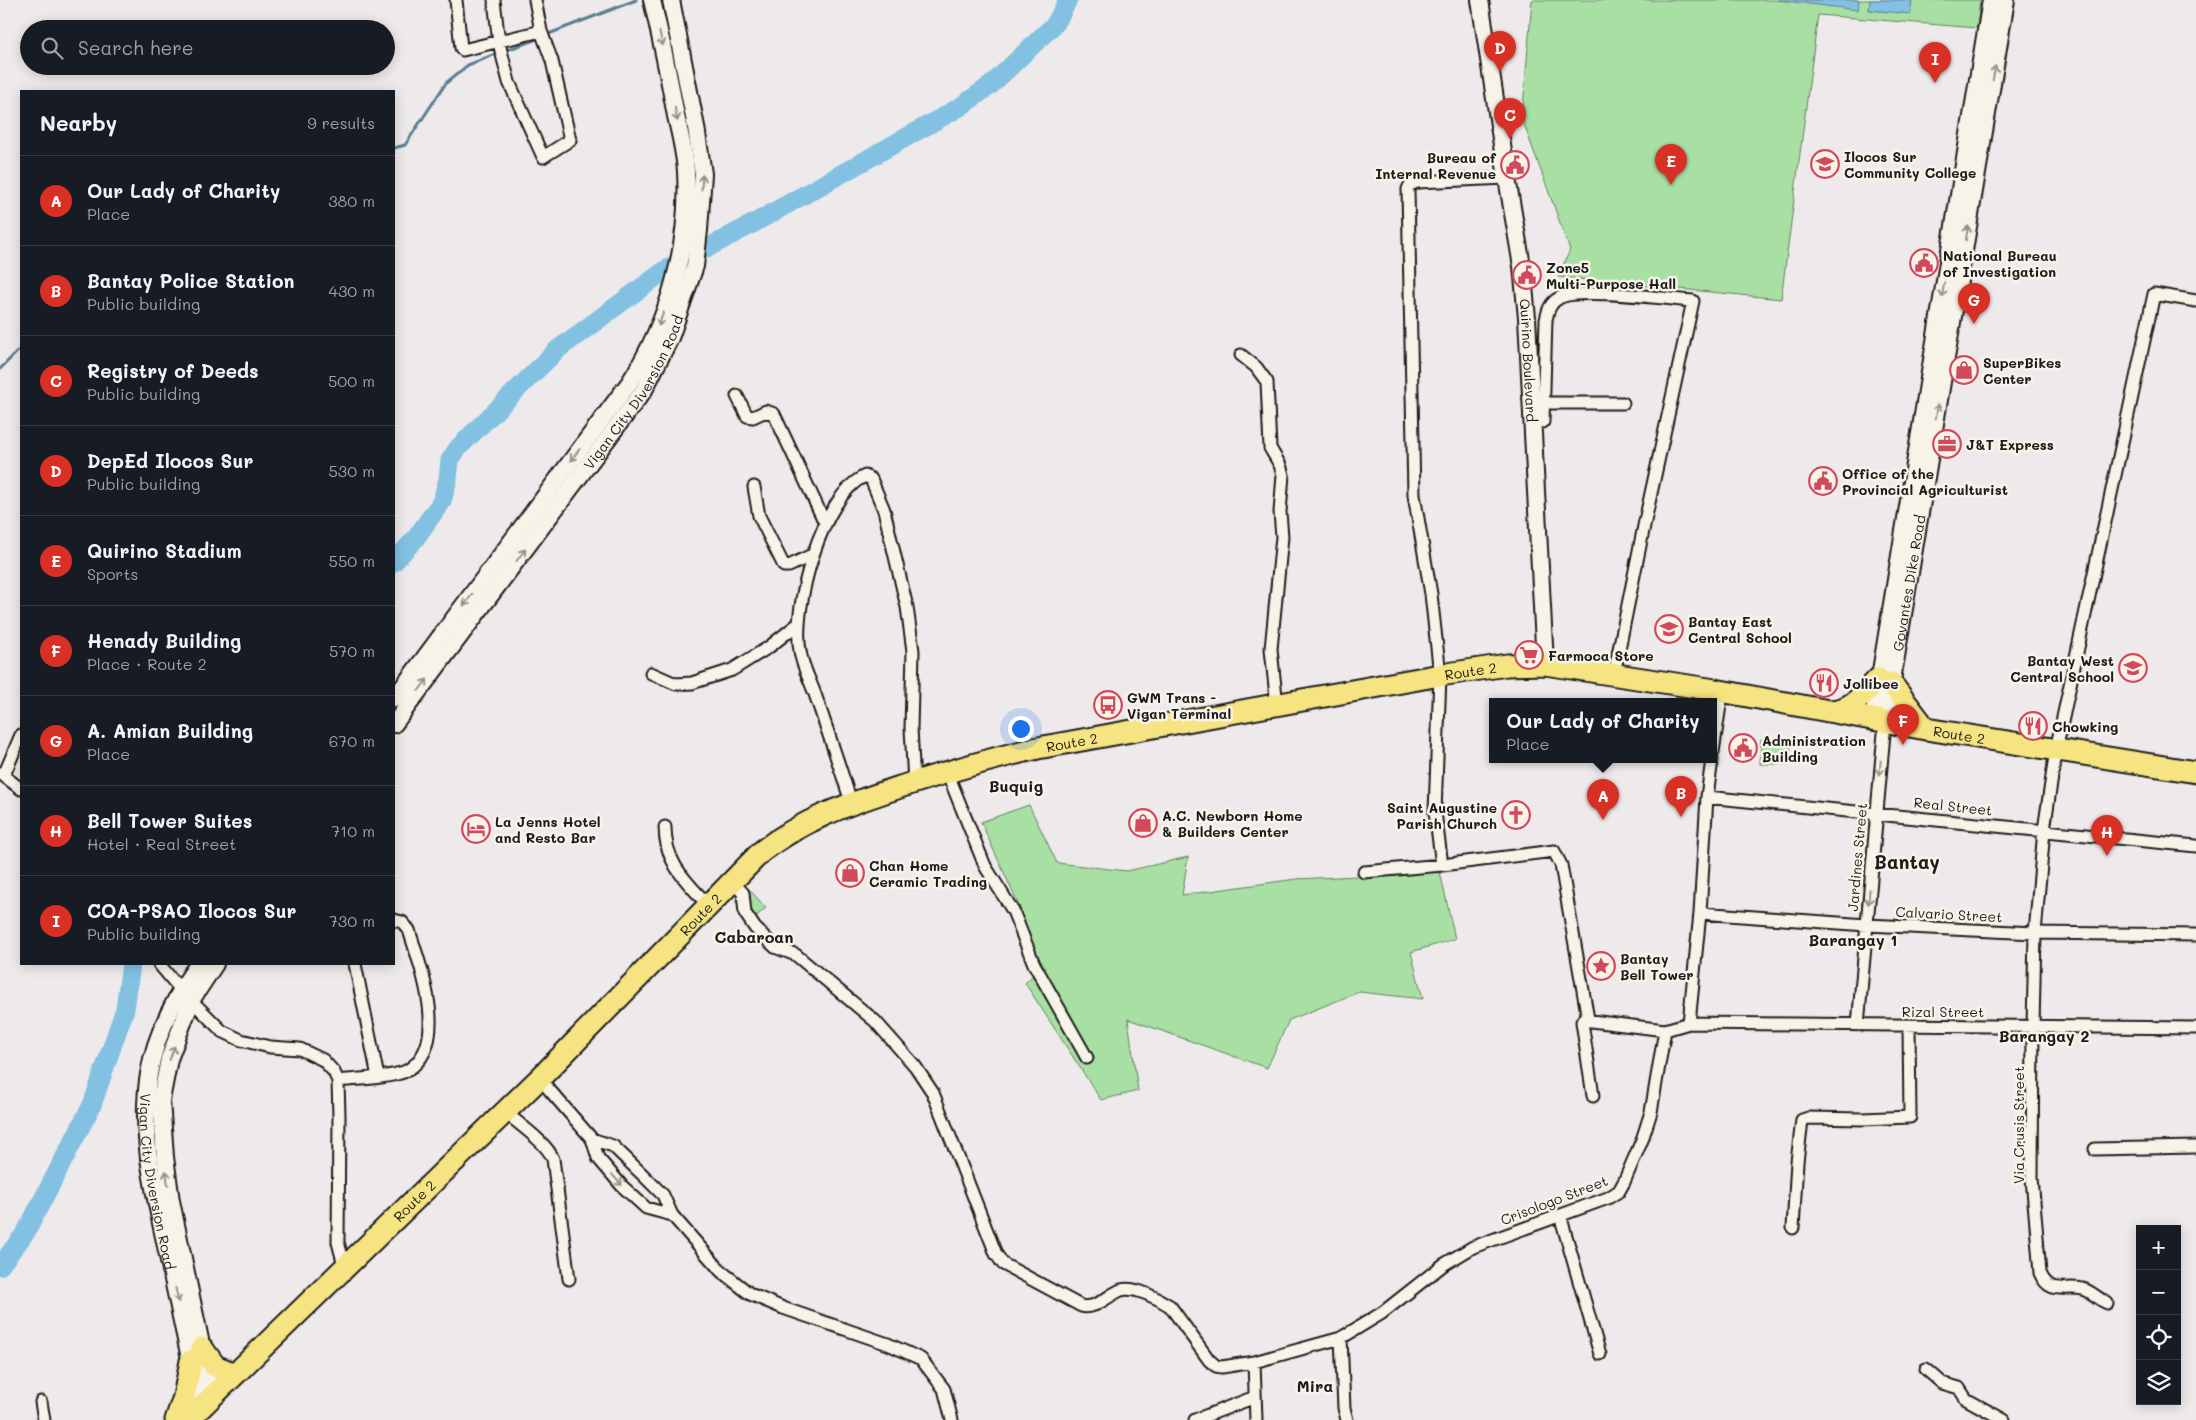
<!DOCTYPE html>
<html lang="en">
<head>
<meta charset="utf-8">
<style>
  :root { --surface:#171b24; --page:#242831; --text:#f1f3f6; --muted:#9ea1a6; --line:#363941; --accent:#d93025 }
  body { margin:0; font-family:Mali,sans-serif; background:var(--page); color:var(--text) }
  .controls { position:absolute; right:15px; bottom:15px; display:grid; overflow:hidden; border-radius:0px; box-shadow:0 2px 12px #0003 }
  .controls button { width:45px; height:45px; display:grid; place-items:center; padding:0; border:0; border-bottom:1px solid var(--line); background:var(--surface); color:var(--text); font:25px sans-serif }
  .you { position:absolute; left:1020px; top:728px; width:18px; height:18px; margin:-12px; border:4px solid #fff; border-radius:50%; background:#1a73e8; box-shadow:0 0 0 8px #1a73e833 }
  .badge { display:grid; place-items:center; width:32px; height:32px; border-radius:50%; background:var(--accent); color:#fff; font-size:16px; font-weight:700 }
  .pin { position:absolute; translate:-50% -41px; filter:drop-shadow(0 1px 2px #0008) }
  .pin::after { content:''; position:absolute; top:26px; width:18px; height:15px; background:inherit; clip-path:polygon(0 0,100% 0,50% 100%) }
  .popup { position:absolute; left:1489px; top:698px; width:228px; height:65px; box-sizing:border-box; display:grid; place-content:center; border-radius:0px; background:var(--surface); filter:drop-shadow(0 1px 4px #0005); font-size:16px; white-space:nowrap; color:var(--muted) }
  .popup b { font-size:19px; color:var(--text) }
  .popup::after { content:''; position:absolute; left:50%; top:100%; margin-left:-10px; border:10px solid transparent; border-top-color:var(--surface) }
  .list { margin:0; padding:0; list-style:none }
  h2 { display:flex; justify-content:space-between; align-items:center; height:65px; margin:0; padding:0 20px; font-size:21px }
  h2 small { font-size:16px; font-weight:400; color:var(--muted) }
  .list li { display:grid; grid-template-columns:32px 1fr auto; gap:15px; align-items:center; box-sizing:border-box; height:90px; padding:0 20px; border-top:1px solid var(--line) }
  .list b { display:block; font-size:19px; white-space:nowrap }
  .list p { margin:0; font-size:16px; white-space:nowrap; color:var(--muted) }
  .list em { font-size:16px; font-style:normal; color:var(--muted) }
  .icon { flex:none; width:28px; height:28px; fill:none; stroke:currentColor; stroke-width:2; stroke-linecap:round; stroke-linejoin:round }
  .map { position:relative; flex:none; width:2196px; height:1420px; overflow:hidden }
  .search { position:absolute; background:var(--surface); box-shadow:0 2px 12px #0003; left:20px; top:20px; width:375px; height:55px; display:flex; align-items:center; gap:12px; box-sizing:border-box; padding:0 18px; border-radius:28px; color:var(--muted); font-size:19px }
  .panel { position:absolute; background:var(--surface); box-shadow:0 2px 12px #0003; left:20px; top:90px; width:375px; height:875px; border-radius:0px }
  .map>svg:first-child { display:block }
</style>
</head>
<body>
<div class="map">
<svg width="2196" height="1420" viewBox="0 0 2196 1420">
  <rect width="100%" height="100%" fill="#eeeaeb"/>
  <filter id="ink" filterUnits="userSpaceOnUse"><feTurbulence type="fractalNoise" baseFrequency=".02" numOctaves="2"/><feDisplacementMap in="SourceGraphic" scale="10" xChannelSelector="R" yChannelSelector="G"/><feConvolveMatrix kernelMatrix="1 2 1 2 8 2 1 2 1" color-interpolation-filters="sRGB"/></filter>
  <g filter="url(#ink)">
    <path fill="#a8e0a4" stroke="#627e60" d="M1532 0H1980L1977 28 1818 15 1781 299 1558 277 1570 250 1522 119Z
      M1761 740H1791L1790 764H1760Z
      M1029 805 1057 863 1127 871 1188 857 1182 895 1296 879 1440 872 1455 939 1411 952 1423 999 1359 992 1289 1020 1267 1068 1128 1019 1138 1091 1101 1100 1025 983 1040 968 1020 908 981 822Z
      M749 889 766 908 752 920 735 901Z"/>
    <path fill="#82c1e2" stroke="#597f93" d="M1778 0H1859L1858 10Z
      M1870 0H1912L1910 14 1869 10Z"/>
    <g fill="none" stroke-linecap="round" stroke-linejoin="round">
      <path stroke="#597f93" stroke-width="3" d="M546 35 636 0
        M504 51 540 38
        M394 148 405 145 446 83 468 65 498 53
        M0 369 21 348"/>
      <path stroke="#82c1e2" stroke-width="19" d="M394 562 415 539 442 501 448 479 450 460 458 448 557 350 664 271 756 222 960 107 991 85 1056 23 1068 0
        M0 1266 26 1232 92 1105 125 1009 131 964"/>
      <defs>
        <path id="street" d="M456 0 461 48 463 50 541 31
          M494 0 499 43 509 82 543 157 570 140 552 61 541 31 535 0
          M1241 355 1256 367 1267 382 1270 448 1280 465 1283 475 1280 512 1282 537 1271 649 1277 706
          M737 396 747 416 753 417 766 411 774 414 825 523
          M1545 403H1623
          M1543 422 1546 320C1548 310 1550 303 1559 298 1577 287 1668 299 1693 301L1645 521 1614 674
          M754 487 759 516 784 566H789L812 555
          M651 673 676 684 692 683 732 670 769 647 798 624
          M1713 752 1722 692
          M947 772 985 866 1013 911 1034 964 1087 1058
          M0 773 21 789
          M4 775 21 735
          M1707 797 2196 846
          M851 802C840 767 828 732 816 697 811 682 802 666 800 651 792 607 822 495 865 476L871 479 884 510 907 607 913 651 911 728 914 783
          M665 827C665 863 685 880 708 905
          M1442 865 1435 812 1440 675 1431 594 1414 495 1408 189 1410 185 1417 182 1507 178
          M1364 872 1442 865 1554 851 1561 865 1588 1019
          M732 881 743 893 745 913 755 928 775 947 796 955 875 1021 915 1066 933 1093 996 1254 1003 1264 1081 1306C1096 1310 1108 1295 1121 1290 1135 1286 1159 1299 1170 1306L1209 1360 1216 1366 1222 1367 1254 1362 1341 1338 1382 1313 1443 1265 1473 1247 1608 1198 1619 1191 1624 1182 1642 1140 1651 1112 1665 1030 1689 1023 1700 913 1707 797 1712 759
          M1700 913 1867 925 2035 933 2196 935
          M159 964 180 989 222 1031 241 1040 270 1047 300 1049 323 1060 334 1072 338 1081 339 1116 338 1242 345 1269
          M355 964 378 1077
          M1689 1023 2196 1028
          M1858 1025 1885 722
          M539 1078 592 1139 598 1158 622 1186 646 1208 672 1215
          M338 1081C355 1079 391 1078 406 1071 452 1046 420 966 409 930L402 922 394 920
          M1593 1096 1582 1022 1583 1020 1665 1030
          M505 1112C519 1124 548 1144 553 1159L569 1279
          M592 1139 613 1146 644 1176 663 1195 672 1215 721 1271 750 1294 783 1308 888 1344 921 1359 944 1389 952 1420
          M2095 1149 2196 1147
          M1560 1215 1600 1354
          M1793 1228 1797 1162 1802 1120 1808 1118 1863 1119 1910 1117 1909 1027
          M2107 1303C2098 1299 2091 1291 2083 1289 2064 1285 2050 1296 2040 1273L2032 1178 2033 1027 2035 933 2044 830 2056 750 2154 294 2196 301
          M1341 1338 1344 1408 1347 1420
          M1254 1362 1256 1420
          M1926 1369 1942 1383 1959 1388 1966 1399 2004 1420
          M41 1402 44 1420
          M1195 1420 1255 1397"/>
        <g id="secondary">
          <path id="s1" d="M1480 0 1507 178 1522 266 1527 318 1545 664"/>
          <path d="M394 699 630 382C669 320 690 246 686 172 685 153 680 134 676 116 669 77 661 38 652 0"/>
          <path d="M1873 720 1991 0"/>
          <path id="s2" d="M1885 722 2006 0"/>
          <path id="s3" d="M394 724 644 390 670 338 695 266 699 230 703 174 696 127 671 0"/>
          <path id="s4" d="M198 964C176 996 155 1035 149 1074 139 1133 155 1194 167 1251 178 1303 189 1355 201 1407"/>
          <path d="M212 1397 171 1201 165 1157 161 1100 169 1059 192 999 215 964"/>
        </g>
        <g id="highway">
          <path d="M1891 683 1926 729"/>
          <path d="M1830 711C1852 710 1864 694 1878 679"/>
          <path d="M202 1348 215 1366 235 1374"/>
          <path d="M176 1420 184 1397 191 1361"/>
          <path id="s5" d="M188 1420 542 1076 761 852C806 817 852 803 906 785 950 771 993 758 1038 748L1440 675 1507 665 1545 664 1715 690 1926 729 2196 772"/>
        </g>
      </defs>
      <use href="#street" stroke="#1c1c1c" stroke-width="15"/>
      <use href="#secondary" stroke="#1c1c1c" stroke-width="20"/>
      <use href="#highway" stroke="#1c1c1c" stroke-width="25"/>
      <use href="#street" stroke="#f7f3e8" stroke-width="11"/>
      <use href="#secondary" stroke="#f7f3e8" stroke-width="16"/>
      <use href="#highway" stroke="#f6e381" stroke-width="21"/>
    </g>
    <defs><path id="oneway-shaft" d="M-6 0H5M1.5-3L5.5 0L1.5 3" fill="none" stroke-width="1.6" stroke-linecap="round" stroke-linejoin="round" transform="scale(1.25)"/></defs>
    <g stroke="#94928c">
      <use href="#oneway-shaft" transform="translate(661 39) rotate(78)"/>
      <use href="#oneway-shaft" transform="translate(1994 73) rotate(-80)"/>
      <use href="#oneway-shaft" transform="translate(676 114) rotate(79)"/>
      <use href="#oneway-shaft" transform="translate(702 182) rotate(-87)"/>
      <use href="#oneway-shaft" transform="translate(1967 233) rotate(-80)"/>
      <use href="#oneway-shaft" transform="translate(1943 290) rotate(99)"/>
      <use href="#oneway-shaft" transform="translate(661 319) rotate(109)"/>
      <use href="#oneway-shaft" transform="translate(1937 411) rotate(-80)"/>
      <use href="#oneway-shaft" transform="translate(575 455) rotate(127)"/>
      <use href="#oneway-shaft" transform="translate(521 555) rotate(-53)"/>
      <use href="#oneway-shaft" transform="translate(468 600) rotate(127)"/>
      <use href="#oneway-shaft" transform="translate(423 685) rotate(-53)"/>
      <use href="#oneway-shaft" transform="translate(1880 768) rotate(96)"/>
      <use href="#oneway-shaft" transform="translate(1869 897) rotate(94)"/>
      <use href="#oneway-shaft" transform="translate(172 1053) rotate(-71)"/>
      <use href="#oneway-shaft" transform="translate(167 1178) rotate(-98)"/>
      <use href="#oneway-shaft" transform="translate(617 1180) rotate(48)"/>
      <use href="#oneway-shaft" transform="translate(177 1295) rotate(78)"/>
    </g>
  </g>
  <defs>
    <symbol id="school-ring" viewBox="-11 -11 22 22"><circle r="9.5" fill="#f7f3e8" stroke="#d1495b" stroke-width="1.5"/><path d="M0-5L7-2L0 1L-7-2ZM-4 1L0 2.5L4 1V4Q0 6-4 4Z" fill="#d1495b"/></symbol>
    <symbol id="civic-ring" viewBox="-11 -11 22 22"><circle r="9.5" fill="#f7f3e8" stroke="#d1495b" stroke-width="1.5"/><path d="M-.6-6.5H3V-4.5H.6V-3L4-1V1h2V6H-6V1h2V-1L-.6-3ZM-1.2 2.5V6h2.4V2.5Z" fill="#d1495b"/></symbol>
    <symbol id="shop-ring" viewBox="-11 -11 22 22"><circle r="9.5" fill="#f7f3e8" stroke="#d1495b" stroke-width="1.5"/><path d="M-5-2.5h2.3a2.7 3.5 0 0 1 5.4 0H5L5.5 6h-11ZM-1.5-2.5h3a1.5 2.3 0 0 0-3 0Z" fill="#d1495b"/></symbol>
    <symbol id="office-ring" viewBox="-11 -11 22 22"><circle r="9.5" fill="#f7f3e8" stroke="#d1495b" stroke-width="1.5"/><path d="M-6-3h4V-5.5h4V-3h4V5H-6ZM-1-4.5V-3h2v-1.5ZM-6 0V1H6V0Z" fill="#d1495b"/></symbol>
    <symbol id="supermarket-ring" viewBox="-11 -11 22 22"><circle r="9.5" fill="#f7f3e8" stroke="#d1495b" stroke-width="1.5"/><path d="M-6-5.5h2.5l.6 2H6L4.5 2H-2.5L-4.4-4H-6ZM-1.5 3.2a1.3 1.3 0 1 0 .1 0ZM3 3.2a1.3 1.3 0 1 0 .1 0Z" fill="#d1495b"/></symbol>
    <symbol id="restaurant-ring" viewBox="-11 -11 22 22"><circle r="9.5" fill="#f7f3e8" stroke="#d1495b" stroke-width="1.5"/><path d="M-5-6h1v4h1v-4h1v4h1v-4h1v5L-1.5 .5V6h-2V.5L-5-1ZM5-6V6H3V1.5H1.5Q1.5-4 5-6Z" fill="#d1495b"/></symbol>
    <symbol id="bus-ring" viewBox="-11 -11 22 22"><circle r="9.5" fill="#f7f3e8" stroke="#d1495b" stroke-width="1.5"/><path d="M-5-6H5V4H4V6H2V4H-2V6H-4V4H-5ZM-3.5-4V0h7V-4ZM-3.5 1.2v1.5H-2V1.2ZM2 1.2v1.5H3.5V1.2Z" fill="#d1495b"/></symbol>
    <symbol id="church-ring" viewBox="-11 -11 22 22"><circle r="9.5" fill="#f7f3e8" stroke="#d1495b" stroke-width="1.5"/><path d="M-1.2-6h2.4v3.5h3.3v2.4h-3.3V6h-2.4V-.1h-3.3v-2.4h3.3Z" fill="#d1495b"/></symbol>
    <symbol id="hotel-ring" viewBox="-11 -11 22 22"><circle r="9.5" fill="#f7f3e8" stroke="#d1495b" stroke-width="1.5"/><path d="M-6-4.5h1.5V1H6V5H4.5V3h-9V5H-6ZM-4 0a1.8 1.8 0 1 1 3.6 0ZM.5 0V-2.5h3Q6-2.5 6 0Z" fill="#d1495b"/></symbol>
    <symbol id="sight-ring" viewBox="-11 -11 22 22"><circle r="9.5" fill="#f7f3e8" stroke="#d1495b" stroke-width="1.5"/><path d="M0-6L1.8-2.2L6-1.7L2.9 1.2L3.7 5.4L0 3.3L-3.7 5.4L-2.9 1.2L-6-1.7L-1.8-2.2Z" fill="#d1495b"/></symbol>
  </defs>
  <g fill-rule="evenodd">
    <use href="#school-ring" x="1809" y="148" width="32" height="32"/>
    <use href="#civic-ring" x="1499" y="149" width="32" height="32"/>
    <use href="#civic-ring" x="1908" y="247" width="32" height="32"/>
    <use href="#civic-ring" x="1511" y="259" width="32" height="32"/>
    <use href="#shop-ring" x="1948" y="354" width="32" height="32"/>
    <use href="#office-ring" x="1931" y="428" width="32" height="32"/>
    <use href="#civic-ring" x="1807" y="465" width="32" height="32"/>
    <use href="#school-ring" x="1653" y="613" width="32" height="32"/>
    <use href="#supermarket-ring" x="1513" y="639" width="32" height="32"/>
    <use href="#school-ring" x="2117" y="652" width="32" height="32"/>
    <use href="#restaurant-ring" x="1808" y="667" width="32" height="32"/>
    <use href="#bus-ring" x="1092" y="689" width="32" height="32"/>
    <use href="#restaurant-ring" x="2017" y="710" width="32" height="32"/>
    <use href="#civic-ring" x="1727" y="732" width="32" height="32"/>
    <use href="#church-ring" x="1500" y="799" width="32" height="32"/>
    <use href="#shop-ring" x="1127" y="807" width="32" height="32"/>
    <use href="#hotel-ring" x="460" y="813" width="32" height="32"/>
    <use href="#shop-ring" x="834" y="857" width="32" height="32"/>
    <use href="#sight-ring" x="1585" y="950" width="32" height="32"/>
  </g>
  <g text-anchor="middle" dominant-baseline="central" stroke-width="5" stroke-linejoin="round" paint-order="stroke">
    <g font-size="14" font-weight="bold" fill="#1c1c1c" stroke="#f7f3e8" text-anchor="start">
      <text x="1844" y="156">Ilocos Sur<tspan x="1844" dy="16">Community College</tspan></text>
      <text x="1496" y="157" text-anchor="end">Bureau of<tspan x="1496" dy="16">Internal Revenue</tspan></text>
      <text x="1943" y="255">National Bureau<tspan x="1943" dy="16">of Investigation</tspan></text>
      <text x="1546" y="267">Zone5<tspan x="1546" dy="16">Multi-Purpose Hall</tspan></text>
      <text x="1983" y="362">SuperBikes<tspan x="1983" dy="16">Center</tspan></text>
      <text x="1966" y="444">J&amp;T Express</text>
      <text x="1842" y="473">Office of the<tspan x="1842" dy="16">Provincial Agriculturist</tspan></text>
      <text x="1688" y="621">Bantay East<tspan x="1688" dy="16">Central School</tspan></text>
      <text x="1548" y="655">Farmoca Store</text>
      <text x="2114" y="660" text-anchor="end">Bantay West<tspan x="2114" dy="16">Central School</tspan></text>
      <text x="1843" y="683">Jollibee</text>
      <text x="1127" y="697">GWM Trans -<tspan x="1127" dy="16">Vigan Terminal</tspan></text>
      <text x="2052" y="726">Chowking</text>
      <text x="1762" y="740">Administration<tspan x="1762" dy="16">Building</tspan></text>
      <text x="1497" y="807" text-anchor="end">Saint Augustine<tspan x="1497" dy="16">Parish Church</tspan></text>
      <text x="1162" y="815">A.C. Newborn Home<tspan x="1162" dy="16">&amp; Builders Center</tspan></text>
      <text x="495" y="821">La Jenns Hotel<tspan x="495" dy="16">and Resto Bar</tspan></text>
      <text x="869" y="865">Chan Home<tspan x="869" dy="16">Ceramic Trading</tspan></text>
      <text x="1620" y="958">Bantay<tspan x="1620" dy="16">Bell Tower</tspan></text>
    </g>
    <g font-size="14" fill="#1c1c1c" stroke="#f7f3e8">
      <text stroke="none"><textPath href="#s1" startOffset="364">Quirino Boulevard</textPath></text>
      <text stroke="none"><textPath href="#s3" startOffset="410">Vigan City Diversion Road</textPath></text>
      <text stroke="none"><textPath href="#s2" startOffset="141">Govantes Dike Road</textPath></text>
      <text stroke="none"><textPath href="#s5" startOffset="1544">Route 2</textPath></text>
      <text stroke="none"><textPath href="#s5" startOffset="2039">Route 2</textPath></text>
      <text stroke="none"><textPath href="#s5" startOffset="1139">Route 2</textPath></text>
      <text transform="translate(1953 806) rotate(6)">Real Street</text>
      <text transform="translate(1857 857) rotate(-85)">Jardines Street</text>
      <text stroke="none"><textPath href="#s5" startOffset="720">Route 2</textPath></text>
      <text transform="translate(1949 914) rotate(3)">Calvario Street</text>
      <text x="1943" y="1011">Rizal Street</text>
      <text transform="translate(2018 1125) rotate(-90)">Via Crusis Street</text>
      <text stroke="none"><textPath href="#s4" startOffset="230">Vigan City Diversion Road</textPath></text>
      <text transform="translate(1554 1200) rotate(-21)">Crisologo Street</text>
      <text stroke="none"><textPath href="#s5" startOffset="315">Route 2</textPath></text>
    </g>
    <g font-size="16" font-weight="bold" fill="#1c1c1c" stroke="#f7f3e8">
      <text x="1016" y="785">Buquig</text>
      <text x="754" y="936">Cabaroan</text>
      <text x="1853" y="939">Barangay 1</text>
      <text x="2044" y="1035">Barangay 2</text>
      <text x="1315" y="1385">Mira</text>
    </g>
    <g font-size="19" font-weight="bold" fill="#1c1c1c" stroke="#f7f3e8">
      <text x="1907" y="861">Bantay</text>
    </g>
  </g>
</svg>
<div class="controls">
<button>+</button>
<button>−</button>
<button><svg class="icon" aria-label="locate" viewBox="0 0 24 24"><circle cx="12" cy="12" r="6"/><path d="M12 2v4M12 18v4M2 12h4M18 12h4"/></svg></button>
<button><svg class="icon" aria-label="layers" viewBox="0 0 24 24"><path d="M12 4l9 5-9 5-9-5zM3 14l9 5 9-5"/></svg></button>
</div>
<div class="you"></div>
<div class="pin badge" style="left:1603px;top:820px">A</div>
<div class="popup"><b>Our Lady of Charity</b>Place</div>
<div class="pin badge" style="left:1681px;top:817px">B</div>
<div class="pin badge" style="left:1510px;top:139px">C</div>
<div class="pin badge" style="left:1500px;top:72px">D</div>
<div class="pin badge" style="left:1671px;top:185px">E</div>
<div class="pin badge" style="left:1903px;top:745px">F</div>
<div class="pin badge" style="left:1974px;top:324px">G</div>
<div class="pin badge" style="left:2107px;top:856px">H</div>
<div class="pin badge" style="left:1935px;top:83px">I</div>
<div class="search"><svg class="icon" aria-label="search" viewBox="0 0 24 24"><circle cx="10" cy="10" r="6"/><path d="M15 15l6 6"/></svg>Search here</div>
<section class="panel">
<h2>Nearby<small>9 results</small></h2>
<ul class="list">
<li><span class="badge">A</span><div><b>Our Lady of Charity</b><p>Place</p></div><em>380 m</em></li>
<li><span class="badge">B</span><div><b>Bantay Police Station</b><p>Public building</p></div><em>430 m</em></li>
<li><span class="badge">C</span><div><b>Registry of Deeds</b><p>Public building</p></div><em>500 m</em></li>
<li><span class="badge">D</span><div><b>DepEd Ilocos Sur</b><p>Public building</p></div><em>530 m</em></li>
<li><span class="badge">E</span><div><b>Quirino Stadium</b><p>Sports</p></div><em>550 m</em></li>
<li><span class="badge">F</span><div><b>Henady Building</b><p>Place · Route 2</p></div><em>570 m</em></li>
<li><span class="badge">G</span><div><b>A. Amian Building</b><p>Place</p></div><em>670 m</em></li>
<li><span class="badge">H</span><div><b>Bell Tower Suites</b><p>Hotel · Real Street</p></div><em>710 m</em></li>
<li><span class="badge">I</span><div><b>COA-PSAO Ilocos Sur</b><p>Public building</p></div><em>730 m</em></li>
</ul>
</section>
</div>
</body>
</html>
